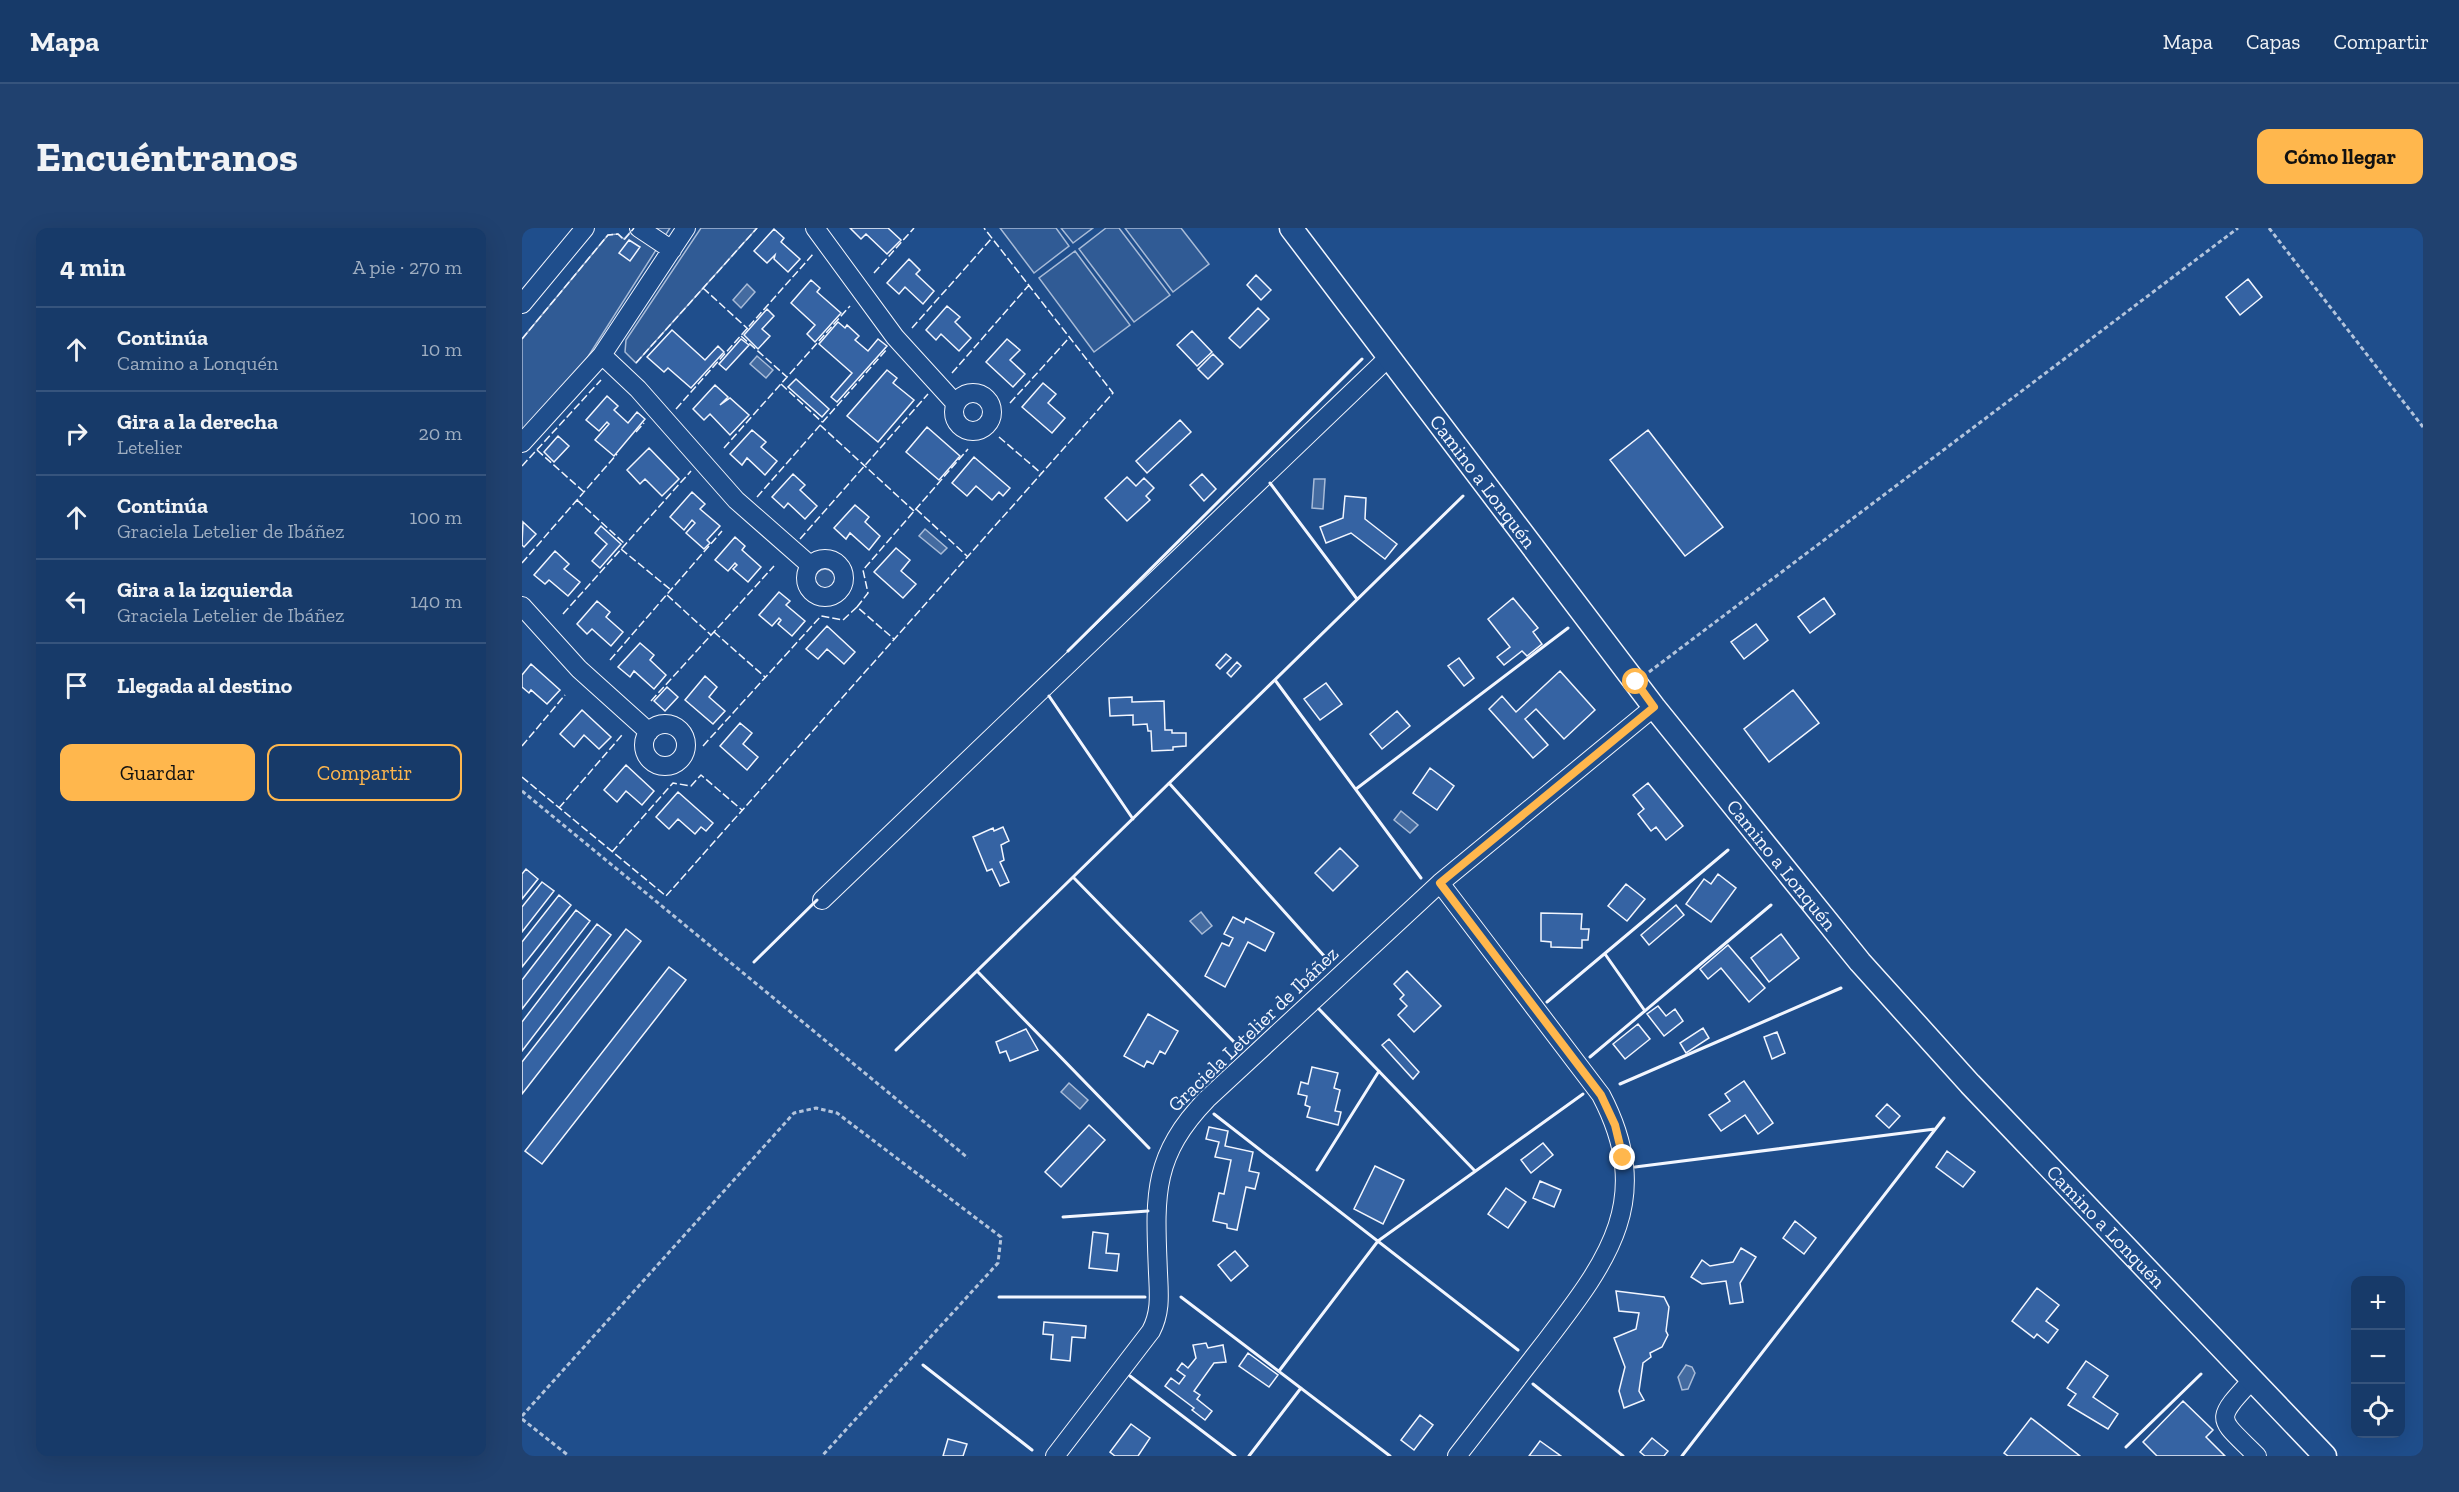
<!DOCTYPE html>
<html lang="es">
<head>
<meta charset="utf-8">
<style>
  :root { --surface:#173a69; --page:#20416f; --text:#f1f3f6; --muted:#9eadc0; --line:#36547d; --accent:#ffb74d }
  body { margin:0; font-family:"Zilla Slab",serif; background:var(--page); color:var(--text) }
  .controls { position:absolute; right:18px; bottom:18px; display:grid; overflow:hidden; border-radius:12px; box-shadow:0 6px 24px #0002 }
  .controls button { width:54px; height:54px; display:grid; place-items:center; padding:0; border:0; border-bottom:2px solid var(--line); background:var(--surface); color:var(--text); font:30px sans-serif }
  .stop { position:absolute; width:18px; height:18px; margin:-14px; border:4px solid #ffb74d; border-radius:50%; background:#fff }
  .stop.end { background:#ffb74d; border-color:#fff; box-shadow:0 2px 6px #0008 }
  .list { margin:0; padding:0; list-style:none }
  h2 { display:flex; justify-content:space-between; align-items:center; height:78px; margin:0; padding:0 24px; font-size:26px }
  h2 small { font-size:20px; font-weight:400; color:var(--muted) }
  .list li { display:grid; grid-template-columns:39px 1fr auto; gap:18px; align-items:center; box-sizing:border-box; height:84px; padding:0 24px; border-top:2px solid var(--line) }
  .list b { display:block; font-size:22px; white-space:nowrap }
  .list p { margin:0; font-size:20px; white-space:nowrap; color:var(--muted) }
  .list em { font-size:20px; font-style:normal; color:var(--muted) }
  .actions { display:flex; gap:12px; padding:18px 24px }
  .actions a { flex:1; padding:14px 0; border:2px solid var(--accent); border-radius:12px; text-align:center; font-size:21px; color:var(--accent) }
  .actions .main { background:var(--accent); color:#111 }
  .icon { flex:none; width:33px; height:33px; fill:none; stroke:currentColor; stroke-width:2; stroke-linecap:round; stroke-linejoin:round }
  .map { position:relative; flex:none; width:1901px; height:1228px; overflow:hidden; border-radius:12px }
  header { display:flex; align-items:center; gap:36px; box-sizing:border-box; height:84px; padding:0 30px; background:var(--surface); border-bottom:2px solid var(--line) }
  header strong { font-size:28px }
  nav { display:flex; gap:33px; margin-inline-start:auto; font-size:21px }
  .intro { display:flex; align-items:center; justify-content:space-between; box-sizing:border-box; height:144px; padding:0 36px }
  h1 { margin:0; font-size:42px }
  .button { padding:15px 27px; border-radius:12px; background:var(--accent); color:#111; font-size:21px; font-weight:700 }
  main { display:flex; gap:36px; padding:0 36px }
  aside { flex:1; background:var(--surface); border-radius:12px; box-shadow:0 6px 24px #0002 }
  .map>svg:first-child { display:block }
</style>
</head>
<body>
<header>
<strong>Mapa</strong>
<nav><a>Mapa</a><a>Capas</a><a>Compartir</a></nav>
</header>
<div class="intro"><h1>Encuéntranos</h1><a class="button">Cómo llegar</a></div>
<main>
<aside>
<h2>4 min<small>A pie · 270 m</small></h2>
<ul class="list">
<li><svg class="icon" aria-label="ahead" viewBox="0 0 24 24"><path d="M12 20V5M6 11l6-6 6 6"/></svg><div><b>Continúa</b><p>Camino a Lonquén</p></div><em>10 m</em></li>
<li><svg class="icon" aria-label="right" viewBox="0 0 24 24"><path d="M7 20v-9h11M14 6l5 5-5 5"/></svg><div><b>Gira a la derecha</b><p>Letelier</p></div><em>20 m</em></li>
<li><svg class="icon" aria-label="ahead" viewBox="0 0 24 24"><path d="M12 20V5M6 11l6-6 6 6"/></svg><div><b>Continúa</b><p>Graciela Letelier de Ibáñez</p></div><em>100 m</em></li>
<li><svg class="icon" aria-label="left" viewBox="0 0 24 24"><path d="M17 20v-9H6M10 6l-5 5 5 5"/></svg><div><b>Gira a la izquierda</b><p>Graciela Letelier de Ibáñez</p></div><em>140 m</em></li>
<li><svg class="icon" aria-label="arrive" viewBox="0 0 24 24"><path d="M6 21V4h12l-3 4 3 4H6"/></svg><div><b>Llegada al destino</b></div></li>
</ul>
<div class="actions"><a class="main">Guardar</a><a>Compartir</a></div>
</aside>
<div class="map">
<svg width="1901" height="1228" viewBox="0 0 1901 1228">
  <rect width="100%" height="100%" fill="#1f4e8c"/>
  <path fill="#305b95" stroke="#a8bbd7" stroke-width="1.5" d="M112 0H148L62 135 0 202V111L86 7 96 6 102 11Z
    M179 0H235L114 135 103 124 104 112Z
    M478 0H534L547 18 512 45Z
    M539 0H571L551 15Z
    M584 0H597L648 67 612 94 557 21Z
    M603 0H659L687 36 651 64Z
    M553 23 608 97 572 124 517 50Z
    M293 351a10 10 0 1 1 20 0a10 10 0 1 1-20 0Z"/>
  <path fill="#446ba0" stroke="#a8bbd7" stroke-width="1.5" d="M225 56 233 64 219 80 211 72Z
    M235 128 251 142 244 150 228 136Z
    M792 251H803L801 281 790 280Z
    M403 301 425 320 419 326 397 308Z
    M879 583 896 597 888 605 872 592Z
    M679 684 690 698 680 706 668 693Z
    M547 855 566 872 558 881 539 864Z
    M1164 1137 1170 1139 1173 1145 1166 1161 1160 1162 1156 1149Z"/>
  <path fill="#3563a3" stroke="#f2f6ff" stroke-width="1.5" d="M328 0H366L379 12 365 26 344 6 339 11Z
    M252 1 262 10 259 14 278 31 266 44 252 31 253 27 245 35 232 23Z
    M107 12 118 19 108 33 97 25Z
    M387 31 398 42 394 46 412 63 401 76 383 59 377 66 365 55Z
    M734 47 749 62 739 72 725 57Z
    M1726 51 1740 69 1718 87 1704 69Z
    M289 52 298 60 295 64 319 85 293 114 285 106 293 97 269 75Z
    M425 78 438 89 433 94 449 110 437 123 419 106 414 112 404 102Z
    M736 80 747 91 718 120 707 110Z
    M245 81 252 88 240 101 248 108 236 121 222 107Z
    M316 94 323 100 325 97 337 108 333 112 346 123 356 111 365 118 315 174 309 169 330 145 297 116Z
    M150 102 183 132 196 118 202 124 169 160 146 140 142 144 125 129Z
    M670 103 690 124 675 138 655 117Z
    M219 111 227 117 204 142 197 136Z
    M485 111 498 122 488 132 503 146 491 159 464 134Z
    M691 126 701 136 686 151 676 141Z
    M365 142 375 150 371 155 392 172 356 214 325 188Z
    M274 151 307 181 300 189 266 159Z
    M521 155 534 166 526 175 543 190 530 205 500 179Z
    M193 157 206 169 198 177 208 170 227 187 208 207 188 186 182 192 171 181Z
    M85 168 96 178 92 182 106 195 115 184 123 191 92 228 73 212 87 196 85 194 77 203 64 192Z
    M658 192 669 204 625 245 614 233Z
    M405 199 438 228 417 252 384 224Z
    M230 202 244 214 239 219 255 233 243 247 225 230 220 237 208 226Z
    M1126 202 1201 299 1163 328 1088 232Z
    M36 208 47 218 32 234 22 224Z
    M127 220 157 251 140 268 123 251 118 256 105 242Z
    M452 229 488 260 481 268 477 264 470 272 454 258 445 268 430 255Z
    M271 246 283 257 278 262 295 278 283 291 266 275 262 280 250 269Z
    M680 246 694 261 682 273 668 257Z
    M605 249 614 258 622 250 632 260 624 268 628 272 605 293 583 270Z
    M170 264 183 276 178 281 198 298 185 312 188 315 182 321 164 305 173 295 170 292 162 302 148 289Z
    M823 268 844 270 843 291 875 316 863 331 829 305 804 315 798 299 821 290Z
    M333 277 347 289 343 294 358 308 347 322 328 305 324 311 312 300Z
    M1 294 14 306 2 319 0 317Z
    M79 298 99 316 78 340 70 333 85 316 73 305Z
    M213 309 223 318 220 322 239 339 226 354 211 341 215 337 213 335 206 343 193 332Z
    M374 320 388 332 379 343 394 356 381 370 352 344Z
    M33 323 47 336 42 341 58 354 46 368 27 352 23 356 12 347Z
    M257 364 268 373 264 377 283 393 270 408 256 396 259 392 257 390 250 398 237 387Z
    M991 370 1016 400 1011 404 1020 416 1005 428 1000 423 982 437 975 429 988 419 966 391Z
    M1302 370 1313 386 1288 405 1276 389Z
    M75 373 88 384 84 389 101 404 89 418 70 401 65 406 55 396Z
    M1234 396 1246 412 1222 431 1209 414Z
    M305 398 333 424 322 436 305 421 296 431 284 421Z
    M118 415 132 427 128 432 144 447 132 461 112 443 108 449 96 439Z
    M704 426 709 430 698 441 694 437Z
    M937 430 952 450 942 458 926 438Z
    M715 434 719 438 709 449 705 445Z
    M9 436 38 462 25 476 9 462 7 465 0 459V447Z
    M1038 443 1073 482 1042 511 1014 481 1003 491 1026 517 1011 530 967 481 980 468 994 484Z
    M183 448 195 459 187 469 203 483 191 496 163 472Z
    M804 455 820 476 798 492 782 471Z
    M145 459 156 469 143 483 132 473Z
    M1271 462 1297 495 1247 534 1222 501Z
    M610 469V474L642 473 643 502H650V505H664V518L651 519V522L630 523 629 503H626L625 496 611 497V487L588 488 587 470Z
    M60 482 89 509 77 521 62 507 52 519 38 506Z
    M875 483 888 498 860 521 848 506Z
    M218 495 230 505 221 516 236 529 225 542 198 518Z
    M104 537 132 563 120 577 104 563 95 574 82 562Z
    M908 540 932 558 915 582 891 565Z
    M1126 555 1161 598 1144 612 1134 599 1129 603 1116 586 1122 581 1111 567Z
    M156 564 191 595 184 603 179 599 173 606 156 591 147 601 134 589Z
    M481 599 487 613 479 617 482 632 478 634 487 654 478 658 470 641 465 643 451 609 471 600 472 603Z
    M818 620 836 638 811 663 793 645Z
    M4 641 16 651 0 671V646Z
    M1196 646 1214 660 1189 694 1164 676 1182 651 1189 656Z
    M20 654 32 663 0 704V679Z
    M1104 656 1123 671 1105 693 1086 678Z
    M37 667 49 677 0 739V714Z
    M1154 677 1162 687 1127 717 1119 707Z
    M54 682 68 693 0 781V752Z
    M1019 685 1060 686 1059 701H1067L1066 712H1060V720L1029 719V714L1019 713Z
    M711 689 722 695 724 690 752 705 743 723 726 714 703 759 683 748 700 715 707 718 711 710 702 706Z
    M75 696 89 707 0 823V794Z
    M104 701 119 713 0 866V834Z
    M1259 706 1277 730 1247 754 1229 730Z
    M1206 717 1243 760 1227 774 1199 740 1186 751 1178 741Z
    M147 739 164 752 20 936 3 923Z
    M885 743 919 778 892 804 876 787 885 778 878 771 882 767 872 756Z
    M1136 778 1144 788 1153 781 1161 793 1142 808 1125 786Z
    M626 786 656 803 643 826 638 823 631 836 625 833 622 839 602 828Z
    M1116 796 1128 811 1103 831 1091 816Z
    M1181 800 1187 810 1164 825 1158 815Z
    M504 801 516 822 488 833 484 823 478 825 474 814Z
    M1255 804 1263 825 1250 831 1242 809Z
    M867 811 897 844 891 851 860 817Z
    M790 839 816 845 812 860 818 862 813 883 819 884 816 897 785 889 788 879 783 877 785 868 776 866 779 854 786 856Z
    M1222 853 1251 895 1236 906 1223 887 1199 903 1187 887 1208 873 1203 866Z
    M1365 876 1378 888 1367 900 1354 888Z
    M567 897 583 912 539 959 523 944Z
    M687 899 706 903 703 918 731 924 727 943 737 945 733 961 724 959 715 1002 705 1000V996L691 993 697 965 702 966 709 932 693 929 697 914 684 911Z
    M1021 915 1031 927 1009 945 999 932Z
    M1425 923 1453 944 1441 959 1414 939Z
    M853 938 882 952 861 996 832 981Z
    M1018 953 1039 962 1032 979 1011 970Z
    M984 960 1004 974 986 1000 966 986Z
    M1273 993 1294 1010 1282 1026 1261 1010Z
    M571 1004 586 1006 584 1025 597 1026 595 1043 567 1040Z
    M1219 1020 1234 1029 1218 1055 1221 1074 1208 1076 1204 1053 1180 1056 1169 1049 1180 1032 1188 1038 1211 1034Z
    M713 1023 726 1038 709 1053 696 1037Z
    M1515 1060 1537 1077 1524 1093 1536 1102 1526 1115 1515 1106 1512 1110 1490 1093Z
    M1094 1063 1142 1069 1147 1079 1144 1103 1146 1107 1140 1119 1128 1125 1129 1129 1121 1135 1117 1163 1122 1172 1102 1180 1097 1163 1103 1139 1092 1110 1114 1101 1117 1085 1097 1083Z
    M522 1094 564 1098 563 1110 550 1109 548 1133 529 1131 531 1107 521 1106Z
    M684 1115 686 1120 701 1117 704 1134 692 1135 672 1163 678 1167 675 1171 690 1183 683 1192 670 1182 672 1180 643 1158 649 1150 657 1156 663 1148 655 1142 660 1135 666 1140 674 1130 671 1117Z
    M726 1125 756 1147 747 1159 717 1138Z
    M1564 1133 1586 1148 1571 1169 1596 1186 1586 1201 1546 1177 1554 1166 1545 1160Z
    M1661 1173 1691 1202 1684 1209 1703 1228H1635L1621 1214Z
    M898 1187 911 1197 892 1222 879 1212Z
    M1509 1190 1558 1228H1486L1482 1225Z
    M609 1196 628 1210 616 1228H593L588 1224Z
    M1130 1210 1146 1223 1142 1228H1123L1118 1224Z
    M426 1211 445 1216 441 1228H421Z
    M1018 1213 1039 1228H1007Z"/>
  <g fill="none" stroke-linecap="round" stroke-linejoin="round">
    <defs>
      <path id="minor" d="M117 0 150 22
        M293 0 373 109 434 176
        M0 76 63 0
        M80 127 116 161 214 272 288 337
        M432 184a19 19 0 1 1 38 0a19 19 0 1 1-38 0Z
        M0 215 80 127 164 0
        M284 350a19 19 0 1 1 38 0a19 19 0 1 1-38 0Z
        M0 378 57 441 127 504
        M122 517a21 21 0 1 1 42 0a21 21 0 1 1-42 0Z
        M918 655 1079 867C1133 970 1087 1031 1025 1112 995 1151 965 1189 935 1228
        M300 672 867 129
        M1730 1152C1691 1194 1696 1189 1735 1228
        M533 1228 629 1103C639 1084 637 1066 636 1045 633 969 629 929 685 871L918 655 1132 479"/>
      <g id="major">
        <path id="s1" d="M769 0 1132 479 1338 734 1448 856 1803 1228"/>
      </g>
    </defs>
    <use href="#minor" stroke="#f2f6ff" stroke-width="20"/>
    <use href="#major" stroke="#f2f6ff" stroke-width="25"/>
    <path stroke="#b3c4dc" stroke-width="3" stroke-dasharray="4.5 3" stroke-linecap="butt" d="M1747 0 1901 199
      M1127 444 1716 0
      M0 563 446 930
      M0 1188 272 885 294 880 315 885 479 1009 476 1035 300 1228
      M0 1191 47 1228"/>
    <use href="#minor" stroke="#1f4e8c" stroke-width="18"/>
    <use href="#major" stroke="#1f4e8c" stroke-width="22"/>
    <path stroke="#f2f6ff" stroke-width="1.5" stroke-dasharray="8 3" stroke-linecap="butt" d="M352 45 392 0
      M181 60 226 101
      M390 100 470 10
      M219 108 265 149
      M0 111 86 7 96 6 102 12 112 0
      M114 135 235 0
      M430 145 507 57
      M259 156 300 194
      M488 175 547 110
      M154 181 291 26
      M298 197 392 283
      M114 204 122 195
      M477 209 519 245
      M202 220 328 78
      M15 222 62 264
      M0 238 79 152
      M235 269 365 121
      M55 272 103 316
      M394 281 445 328
      M278 311 406 166
      M99 321 149 362
      M0 335 95 226
      M145 367 189 407
      M335 379 346 365 341 342 446 221
      M41 386 169 243
      M192 404 243 449
      M88 432 200 303
      M129 473 252 338
      M0 518 43 467
      M181 518 299 388 321 392 335 379 372 411
      M0 549 144 668 591 165 462 0
      M37 580 100 507
      M90 624 151 555 169 558 179 547 220 582"/>
    <path stroke="#f2f6ff" stroke-width="3" d="M748 255 835 371
      M546 423 840 131
      M753 452 899 650
      M527 468 611 591
      M647 555 803 729
      M834 561 1046 400
      M551 649 715 817
      M1083 726 1123 783
      M232 734 295 672
      M455 743 627 920
      M1025 774 1206 622
      M797 781 953 943
      M374 822 941 268
      M1068 829 1249 677
      M1098 856 1319 760
      M692 886 996 1122
      M1113 939 1413 901
      M795 942 857 843
      M541 989 626 983
      M477 1069H623
      M659 1069 868 1228
      M401 1137 510 1222
      M757 1143 856 1013 1061 866
      M608 1148 713 1228
      M1011 1156 1101 1228
      M1604 1219 1679 1146
      M727 1228 779 1160
      M1160 1228 1422 890"/>
  </g>
  <g fill="none" stroke-linecap="round" stroke-linejoin="round">
    <path stroke="#ffb74d" stroke-width="8" d="M1101 930 1093 897 1079 867 918 655 1132 479 1114 454"/>
  </g>
  <g text-anchor="middle" dominant-baseline="central" stroke-width="4.5" stroke-linejoin="round" paint-order="stroke">
    <g font-size="20" fill="#f2f6ff" stroke="#1f4e8c">
      <text stroke="none"><textPath href="#s1" startOffset="318">Camino a Lonquén</textPath></text>
      <text stroke="none"><textPath href="#s1" startOffset="804">Camino a Lonquén</textPath></text>
      <text transform="translate(731 801) rotate(-44)">Graciela Letelier de Ibáñez</text>
      <text stroke="none"><textPath href="#s1" startOffset="1290">Camino a Lonquén</textPath></text>
    </g>
  </g>
</svg>
<div class="controls">
<button>+</button>
<button>−</button>
<button><svg class="icon" aria-label="locate" viewBox="0 0 24 24"><circle cx="12" cy="12" r="6"/><path d="M12 2v4M12 18v4M2 12h4M18 12h4"/></svg></button>
</div>
<div class="stop" style="left:1114px;top:454px"></div>
<div class="stop end" style="left:1101px;top:930px"></div>
</div>
</main>
</body>
</html>
